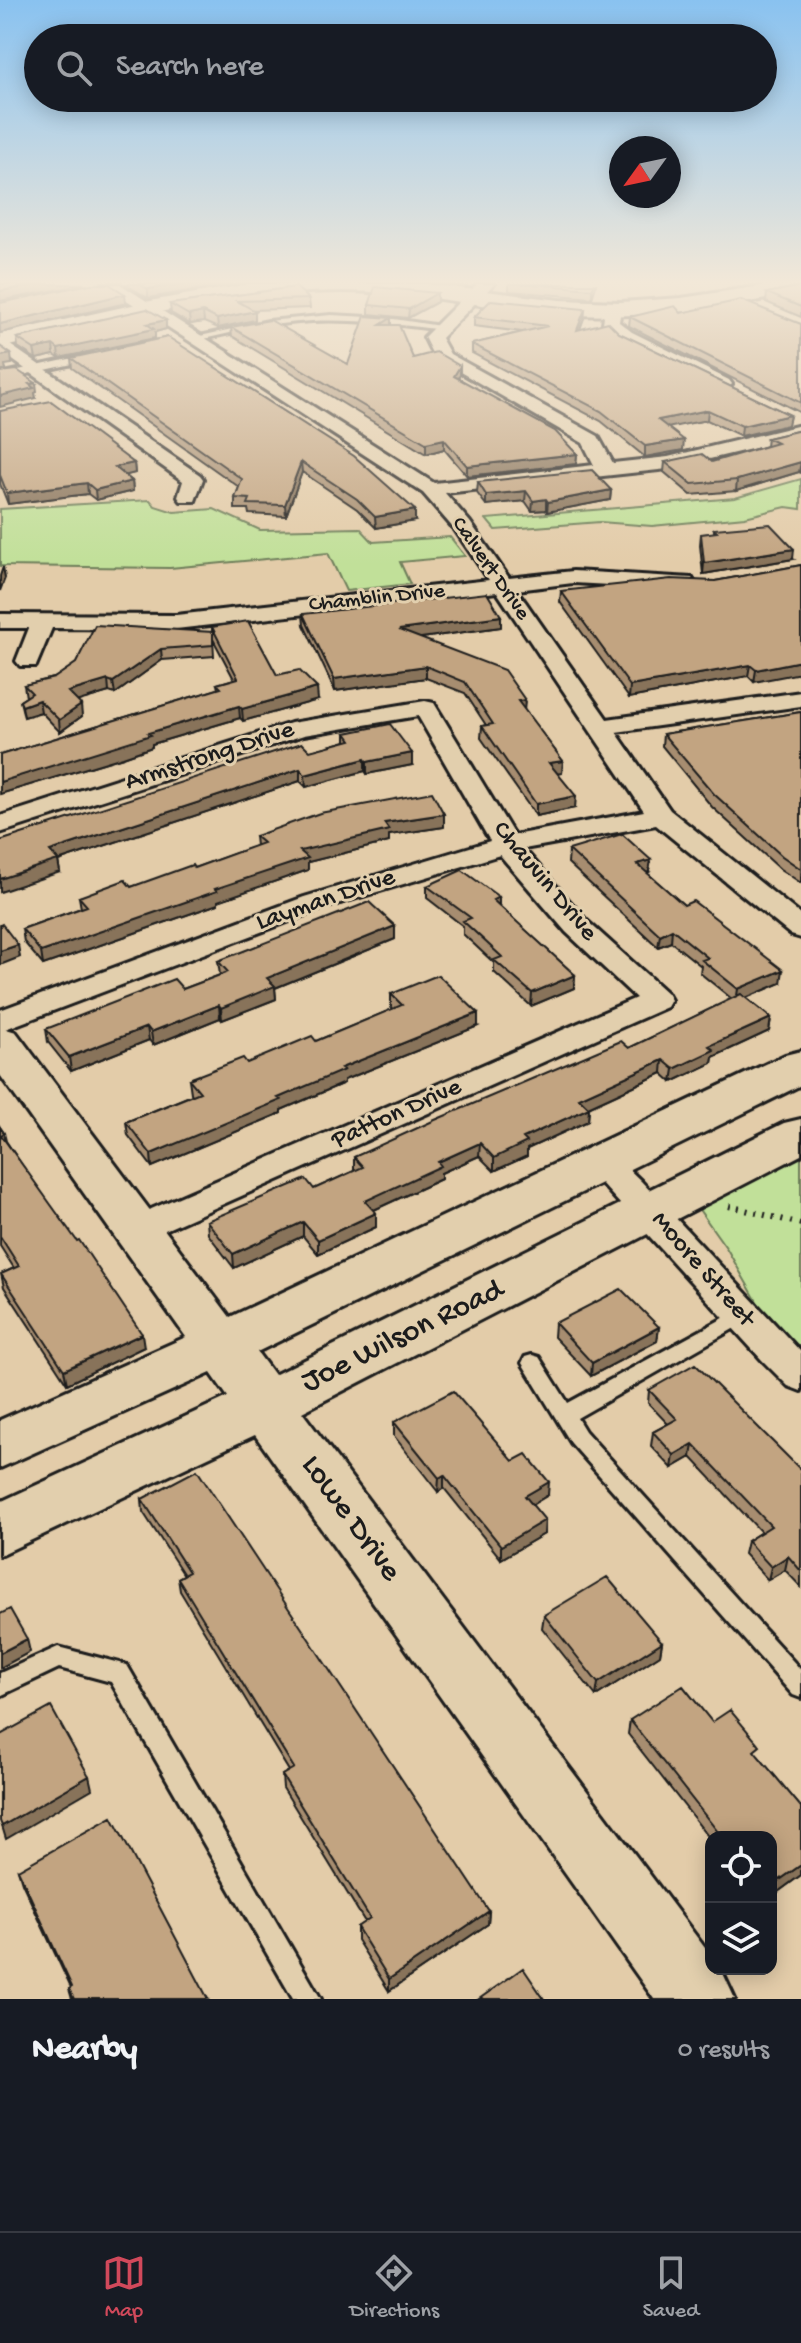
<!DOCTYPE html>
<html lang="en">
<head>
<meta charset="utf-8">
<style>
  :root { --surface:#171b24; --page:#242831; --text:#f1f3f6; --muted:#9ea1a6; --line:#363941; --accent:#d1495b }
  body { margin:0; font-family:"Gochi Hand",sans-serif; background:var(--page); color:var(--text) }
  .controls { position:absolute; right:24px; bottom:24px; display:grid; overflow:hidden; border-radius:16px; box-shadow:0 4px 20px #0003 }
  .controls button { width:72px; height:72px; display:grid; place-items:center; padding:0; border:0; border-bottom:2px solid var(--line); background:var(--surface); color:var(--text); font:40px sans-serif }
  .compass { position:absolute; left:609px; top:136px; width:72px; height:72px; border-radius:50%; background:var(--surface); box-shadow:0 4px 20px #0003; rotate:237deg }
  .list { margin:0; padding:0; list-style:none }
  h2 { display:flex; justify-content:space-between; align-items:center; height:104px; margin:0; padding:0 32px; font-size:34px }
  h2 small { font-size:26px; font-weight:400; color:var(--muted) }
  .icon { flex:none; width:44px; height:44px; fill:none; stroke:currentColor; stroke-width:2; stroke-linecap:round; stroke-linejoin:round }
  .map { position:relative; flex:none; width:801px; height:1999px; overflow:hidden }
  .search { position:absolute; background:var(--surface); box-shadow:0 4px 20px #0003; left:24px; right:24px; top:24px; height:88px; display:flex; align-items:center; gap:20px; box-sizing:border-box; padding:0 28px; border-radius:44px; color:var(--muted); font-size:30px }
  .sheet { height:232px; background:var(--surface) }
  nav { display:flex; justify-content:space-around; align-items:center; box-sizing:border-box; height:112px; border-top:2px solid var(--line); background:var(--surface); font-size:22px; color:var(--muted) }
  nav a { display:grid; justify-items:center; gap:4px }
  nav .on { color:var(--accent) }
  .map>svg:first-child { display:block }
</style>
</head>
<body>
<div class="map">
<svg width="801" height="1999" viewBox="0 0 801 1999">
  <rect width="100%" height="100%" fill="#e3cca9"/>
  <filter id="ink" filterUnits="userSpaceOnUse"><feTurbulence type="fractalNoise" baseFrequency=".0125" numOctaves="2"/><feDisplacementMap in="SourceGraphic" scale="16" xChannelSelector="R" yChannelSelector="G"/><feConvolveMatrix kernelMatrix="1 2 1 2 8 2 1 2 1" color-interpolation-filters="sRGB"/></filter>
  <g filter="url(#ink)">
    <path fill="#c1e099" stroke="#6e7e5a" stroke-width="2" d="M801 479V509L786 507 745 517 652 526 600 522 495 530 486 519 735 498Z
      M150 500 155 506 174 512 214 509 260 530 360 528 373 542 450 537 465 556 400 562 410 584 346 591 328 553 170 568 0 566V509Z
      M801 1146V1358L775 1333 727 1249 693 1201Z"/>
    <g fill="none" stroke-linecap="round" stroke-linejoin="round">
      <defs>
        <path id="lane" d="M331 315 387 318 447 327 443 330C400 325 356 319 312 321 273 323 234 332 195 341L191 338 268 321Z
          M92 354 95 355V359L0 380V374Z
          M742 1308 749 1310 752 1315 749 1320 577 1418 585 1431 801 1670V1698L793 1695 571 1443 522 1363 525 1357 532 1355 539 1357 568 1403Z
          M58 1647 127 1665 321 1999H293L111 1682 59 1668 0 1696V1673Z"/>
        <path id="street" d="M102 284H120L434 483 594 465 583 443 434 357 424 337 477 284H494L441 338 450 354 598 436 613 463 668 457 801 425V437L668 469 445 493 470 522 509 578 573 571 692 578 695 583 692 588 684 589 573 583 517 590 607 719 801 692V706L616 732 670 810 801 915V938L791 935 656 825 524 849 586 920 667 993 671 1000 667 1007 138 1242 126 1238 121 1229 126 1220 636 998 566 932 500 855 324 908 0 1031V1010L304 897 490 841 418 716 304 735 0 833V816L291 723 425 701 434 703 437 708 514 835 644 811 497 592 176 629 52 628 36 666H20L16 661 29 628H0V614L176 615 489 580 455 530 423 493Z
          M613 304 621 309 619 322 632 332 729 380 732 384 729 388H717L620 340 603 323 605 309Z
          M0 338 200 475 203 479 195 501H181L178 497 183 481 0 351Z
          M603 1152 615 1156 641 1181 801 1352V1391L788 1386 762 1360 591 1172 586 1164 591 1156Z"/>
        <path id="secondary" d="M249 284H426L560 300 620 302 681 298 774 284H801V292C722 309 641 320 559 314 487 309 415 291 342 291 226 291 112 323 0 348V334L155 300Z
          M0 1027 16 1032 230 1317 785 1055 801 1051V1085L257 1352 274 1375 784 1123 801 1119V1155L302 1412 711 1956V1969H721L735 1999H654L255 1435 0 1555V1502L228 1397 211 1373 0 1468V1420L186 1337 0 1075Z"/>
      </defs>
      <use href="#lane" stroke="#1c1c1c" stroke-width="6"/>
      <use href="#street" stroke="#1c1c1c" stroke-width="6"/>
      <use href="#secondary" stroke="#1c1c1c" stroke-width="6"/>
      <path stroke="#1c1c1c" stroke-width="6" stroke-dasharray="2 7" stroke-linecap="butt" d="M729 1206 801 1224"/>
      <use href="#lane" fill="#e2cfad" fill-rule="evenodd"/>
      <use href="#street" fill="#e2cfad" fill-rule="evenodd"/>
      <use href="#secondary" fill="#e2cfad" fill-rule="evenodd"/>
    </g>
    <path fill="#a78d6f" stroke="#1c1c1c" stroke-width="2" d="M125 284H232L148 298Z
      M509 284H596L592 298 509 291Z
      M801 286V317L766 302 767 293Z
      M296 287 309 299 310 308 252 310 255 311V320L218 328 204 322 190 324 171 313 170 304Z
      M437 302 408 318 369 314V305Z
      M585 309 584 318 580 329 619 333 790 415 788 425 741 436 707 420 668 427 683 450 645 457 601 421 472 353V344L522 332 474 326V317Z
      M681 313 801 324V413L629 326 630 317Z
      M391 318V325L413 358 460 375 458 378 577 454 576 464 467 476 444 449 426 454 232 336 231 327 348 364Z
      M166 329 155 332V338L59 358 54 355 36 359 18 347 17 338Z
      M168 337 415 521 376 528 357 509 302 472 286 516 249 514 248 509H235V498L239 487 72 368 71 358Z
      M0 411 134 463 135 473 125 475 132 481 133 491 96 500 88 494 8 504 0 484Z
      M801 430V473L799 472 736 491 691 495 664 472 665 462H712L766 446 767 438Z
      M478 482 611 490 610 500 547 512 546 510 532 511 525 501 486 505 477 493Z
      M714 529 793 559 703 574 700 545 701 534 714 533Z
      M801 565 754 682 748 676 629 698 560 602 561 591 715 581Z
      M303 614 501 627 421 638 524 710 563 761 562 773 557 774 575 808 536 816 481 738 482 726 486 725 465 693 426 678 335 691 304 625Z
      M212 627 277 675 318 700 243 721 240 718 152 744V747L123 757 0 794V755L218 689 217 684 234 679 213 639 214 656 162 660 115 694 109 692 77 701 82 716 60 732 41 712 24 717 20 701 26 697 24 685 54 678 212 632Z
      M801 712V883L780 869 712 807 662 746 663 734Z
      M346 733 412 765 367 774 365 771 306 787 300 781 58 861 60 872 0 841 346 741Z
      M444 827 389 835V842L308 862V870L218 901V904L43 965 24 942 22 929 81 908 79 897 131 887 194 868 256 846 255 836Z
      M569 850 649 872 647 873 684 905 781 983 746 998 771 1018 769 1031 713 1057 712 1063 672 1082 662 1073 588 1107 589 1108 588 1121 527 1149V1156L494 1171 479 1156 441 1173V1179L374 1210 376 1213V1227L318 1254 303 1236 234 1268 208 1234 207 1221 314 1189 354 1171V1157L629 1048 732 999 700 973 701 966 671 942 658 947 568 863Z
      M427 886 499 897V906L575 975 574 988 531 1006 494 972V963L463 934V926L427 898Z
      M395 926V939L275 988 276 999 222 1020 220 1018 153 1045 149 1040 71 1071 48 1042 46 1029 183 989 220 975 218 961Z
      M391 994 478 1026 344 1080V1083L281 1110V1113L152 1167 128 1135 126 1122 192 1095 191 1093 189 1079 247 1063 316 1041 393 1009 391 1007Z
      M0 1127 4 1133 6 1141 144 1347 67 1384 4 1287 1 1274 14 1268 0 1246Z
      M555 1323 659 1327 657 1341 591 1376 554 1337Z
      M649 1390 801 1470V1587L785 1570 768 1580 744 1554 747 1541 761 1532 691 1457 672 1468 651 1446 653 1432 668 1424 648 1403Z
      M394 1422 513 1461 548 1495 532 1505 544 1534 501 1559 444 1488 438 1492 394 1436Z
      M142 1499 489 1911 488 1924 389 1991 357 1940V1927L365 1922 283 1788 282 1775 289 1771 180 1591 178 1578 184 1575 143 1512Z
      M544 1615 662 1642 660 1655 596 1696 542 1628Z
      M630 1720 712 1722 758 1756 801 1807V1875L771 1897V1837H711V1840L628 1734Z
      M18 1870 208 1999H72L69 1989 71 1988 22 1883Z"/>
    <path fill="#88735a" stroke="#1c1c1c" stroke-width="2" d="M40 284H87L0 301V291Z
      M180 284H232L148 298V289Z
      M594 284H596V286L592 298V289Z
      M437 293V302L408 318 409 309Z
      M125 294 126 303 0 333V324Z
      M585 309 584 318 576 339 577 330Z
      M255 311V320L218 328 217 319Z
      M203 312 204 322 190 324 189 315Z
      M391 318V328L380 325Z
      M166 320V329L155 332V338L59 358 58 349 147 324Z
      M53 345 54 355 36 359 34 349Z
      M11 354 12 364 5 365 6 370 0 371V356Z
      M460 366V375L454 385V376Z
      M36 383 37 392 35 393 36 398 0 407V396L29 384Z
      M708 410 707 420 657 430 658 420Z
      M790 415 788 425 741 436 742 426Z
      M444 439V449L426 454V443Z
      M684 440 683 450 645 457V446Z
      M577 454 576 464 467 476V466Z
      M301 462 302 472 286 516 285 505Z
      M801 462 799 472 736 491 737 480Z
      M134 463 135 473 116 478 115 467Z
      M132 481 133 491 96 500 95 490Z
      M87 483 88 494 8 504 7 493Z
      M611 490 610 500 547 512 548 502Z
      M526 491 525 501 486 505V495Z
      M546 499V510L532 511 533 501Z
      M415 510V521L376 528 375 517Z
      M794 549 793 559 703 574 704 563Z
      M3 567 5 578 0 591V576Z
      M501 616V627L399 641V630Z
      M161 649 162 660 115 694 113 682Z
      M801 661V673L754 682 756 670Z
      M750 665 748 676 629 698 630 686Z
      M426 666V678L335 691 334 679Z
      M108 680 109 692 69 704 68 692Z
      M317 688 318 700 243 721 242 709Z
      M39 700 41 712 24 717 22 706Z
      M525 700 524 712 518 701Z
      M81 705 82 716 60 732 59 720Z
      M239 706 240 718 152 744V747L123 757 0 794V782L148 733Z
      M412 753V765L367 774V762Z
      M365 759V771L306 787 305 775Z
      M563 761 562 773 548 775 549 763Z
      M300 769V781L58 861 60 872 0 892V879L50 851Z
      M576 796 575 808 536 816V804Z
      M444 814V827L389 835V842L308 862V870L218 901V904L43 965 41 952 215 889 300 851 384 823Z
      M651 860 649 872 636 876 637 864Z
      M499 897V910L493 900Z
      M395 926V939L275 988 276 999 222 1020 221 1008 267 978Z
      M672 929 671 942 658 947 660 935Z
      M18 945 20 957 0 965V951Z
      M783 970 781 983 736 1002 738 989Z
      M575 975 574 988 531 1006 532 993Z
      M219 1005 220 1018 153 1045 151 1032Z
      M478 1013V1026L344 1080V1083L281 1110V1113L152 1167 151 1154 278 1098 341 1068Z
      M771 1018 769 1031 713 1057 712 1063 672 1082 674 1069 709 1046Z
      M147 1027 149 1040 71 1071 69 1057Z
      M663 1060 662 1073 577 1112 579 1098Z
      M589 1108 588 1121 527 1149V1156L494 1171V1158L523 1138Z
      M480 1143 479 1156 441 1173V1179L365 1214V1201L438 1162Z
      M376 1213V1227L318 1254V1240Z
      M303 1222V1236L234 1268 233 1254Z
      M659 1327 657 1341 591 1376 592 1363Z
      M142 1334 144 1347 67 1384 64 1370Z
      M693 1444 691 1457 672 1468 674 1455Z
      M444 1475V1488L438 1492 439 1478Z
      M549 1482 548 1495 524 1509 525 1496Z
      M545 1520 544 1534 501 1559V1546Z
      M788 1556 785 1570 768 1580 771 1567Z
      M27 1639 30 1652 0 1668V1653Z
      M662 1642 660 1655 596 1696 598 1683Z
      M89 1776 92 1789 6 1839 2 1826Z
      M801 1865V1875L771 1897V1886Z
      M489 1911 488 1924 389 1991V1979Z"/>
    <path fill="#c2a481" stroke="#1c1c1c" stroke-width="2" d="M0 284H40L0 291Z
      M90 284H109L125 294 0 324V303Z
      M139 284H180L148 289Z
      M531 284H594L592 289Z
      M801 286V307L767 293Z
      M296 287 309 299 237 301 255 311 217 319 203 312 189 315 170 304Z
      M375 287 437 293 409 309 369 305Z
      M491 300 585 309 577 330 608 322 619 333 790 415 742 426 708 410 658 420 684 440 645 446 601 411 472 344 548 326 474 317Z
      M741 300 801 324V403L630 317 675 306 681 313Z
      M147 309 166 320 147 324 154 329 58 349 53 345 34 349 17 338Z
      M365 316 391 318 380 325H399L413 358 436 352 460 366 454 376 555 431 577 454 467 466 444 439 426 443 231 327 270 320 348 364Z
      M168 337 354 456 415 510 375 517 357 499 301 462 285 505 248 504 250 499 235 498 242 479 71 358Z
      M0 346 11 354 0 356Z
      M17 370 36 383 29 384 34 388 0 396V372Z
      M51 401 134 463 115 467 132 481 95 490 87 483 7 493 0 475V411Z
      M801 430V462L737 480 692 484 665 462 702 454 712 462 777 443 767 438Z
      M592 470 611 490 548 502 546 499 533 501 526 491 486 495 478 482Z
      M770 524 794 549 704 563 701 534 717 532 714 529Z
      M801 565V661L756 670 750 665 630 686 561 591 671 579 715 581Z
      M487 593 501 616 399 630 504 670 525 700 518 701 563 761 549 763 576 796 536 804 482 726 493 724 465 682 426 666 334 679 303 614Z
      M248 621 277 675 299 670 317 688 242 709 239 706 148 733 151 735 0 782V755L221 688 217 684 238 678 212 627Z
      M95 625 213 632V645L161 649 113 682 108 680 68 692 81 705 59 720 39 700 22 706 20 701 32 693 24 685 54 678 76 663Z
      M801 712V869L782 856 714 794 663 734Z
      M390 724 412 753 367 762 365 759 305 775 300 769 50 851 58 860 0 879V841L302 743 310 751 351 740 346 733Z
      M432 792 444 814 384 823 389 830 300 851 308 858 215 889 217 891 41 952 22 929 87 906 79 897 125 880 131 887 192 865 194 868 263 843 255 836 320 813Z
      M622 834 651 860 637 864 684 905 693 901 783 970 738 989 702 960 708 958 672 929 660 935 569 850Z
      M462 870 499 897 493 900 575 975 532 993 494 960 502 957 463 921 471 918 427 886Z
      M369 902 395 926 267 978 275 986 221 1008 219 1005 151 1032 147 1027 69 1057 46 1029 174 979 183 989 228 972 218 961Z
      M2 924 18 945 0 951V925Z
      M438 975 478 1013 341 1068 344 1070 278 1098 281 1100 151 1154 126 1122 200 1092 189 1079 243 1058 247 1063 312 1036 316 1041 402 1005 391 994Z
      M741 994 771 1018 709 1046 714 1050 674 1069 663 1060 579 1098 589 1108 523 1138 527 1142 494 1158 480 1143 438 1162 441 1166 365 1201 376 1213 318 1240 303 1222 233 1254 207 1221 306 1179 314 1189 363 1167 354 1157 435 1120 621 1041 629 1048Z
      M0 1127 4 1133 1 1135 77 1241 79 1240 142 1334 64 1370 1 1274 19 1266 0 1236Z
      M621 1289 659 1327 592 1363 555 1323Z
      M695 1364 801 1470V1571L788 1556 771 1567 747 1541 771 1526 693 1444 674 1455 653 1432 677 1419 649 1390Z
      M453 1391 513 1461 526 1454 549 1482 525 1496 545 1520 501 1546 444 1475 439 1478 394 1422Z
      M197 1470 489 1911 389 1979 357 1927 370 1918 282 1775 294 1768 178 1578 189 1572 142 1499Z
      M607 1577 662 1642 598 1683 544 1615Z
      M10 1609 27 1639 0 1653V1614Z
      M683 1686 712 1722 730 1710 760 1746 754 1751 801 1807V1865L771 1886V1837H722L630 1720Z
      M51 1707 89 1776 2 1826 0 1821V1735Z
      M112 1817 208 1999H74L69 1989 72 1987 18 1870Z
      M523 1968 544 1999H479Z"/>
  </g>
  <linearGradient id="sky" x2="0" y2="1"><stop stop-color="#89c2f0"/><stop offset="0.5" stop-color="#f2e8d8"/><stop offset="1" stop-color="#f2e8d8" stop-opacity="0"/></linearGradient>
  <rect width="801" height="564" fill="url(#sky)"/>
  <g text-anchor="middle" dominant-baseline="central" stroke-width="6" stroke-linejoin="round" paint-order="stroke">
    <g font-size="22" fill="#1c1c1c" stroke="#e2cfad">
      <text transform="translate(490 569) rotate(55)">Calvert Drive</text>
      <text transform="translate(377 599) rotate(-6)">Chamblin Drive</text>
    </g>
    <g font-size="26" fill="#1c1c1c" stroke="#e2cfad">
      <text transform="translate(210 757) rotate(-18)">Armstrong Drive</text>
      <text transform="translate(544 882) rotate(50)">Chauvin Drive</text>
      <text transform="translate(326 901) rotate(-19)">Layman Drive</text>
      <text transform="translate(397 1115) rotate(-24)">Patton Drive</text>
      <text transform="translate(702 1270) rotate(49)">Moore Street</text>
    </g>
    <g font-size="32" fill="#1c1c1c" stroke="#e2cfad">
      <text transform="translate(403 1337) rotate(-26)">Joe Wilson Road</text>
      <text transform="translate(350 1519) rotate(54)">Lowe Drive</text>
    </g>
  </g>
</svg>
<div class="controls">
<button><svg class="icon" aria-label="locate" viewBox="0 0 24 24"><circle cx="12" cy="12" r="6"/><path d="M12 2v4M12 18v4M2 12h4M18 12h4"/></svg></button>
<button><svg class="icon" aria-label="layers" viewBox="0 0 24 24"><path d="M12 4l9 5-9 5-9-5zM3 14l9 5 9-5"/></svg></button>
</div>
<svg class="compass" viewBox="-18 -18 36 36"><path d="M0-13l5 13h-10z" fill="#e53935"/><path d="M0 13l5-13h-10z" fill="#9ea1a6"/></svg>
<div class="search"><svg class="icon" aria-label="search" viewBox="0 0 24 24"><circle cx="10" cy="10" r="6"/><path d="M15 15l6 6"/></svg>Search here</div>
</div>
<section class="sheet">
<h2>Nearby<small>0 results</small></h2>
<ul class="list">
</ul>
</section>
<nav>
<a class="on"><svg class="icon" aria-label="map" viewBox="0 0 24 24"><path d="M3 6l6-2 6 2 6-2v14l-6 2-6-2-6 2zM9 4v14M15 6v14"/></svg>Map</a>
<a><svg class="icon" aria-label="directions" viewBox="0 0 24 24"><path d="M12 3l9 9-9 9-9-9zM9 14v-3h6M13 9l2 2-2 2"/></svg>Directions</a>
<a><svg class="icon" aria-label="saved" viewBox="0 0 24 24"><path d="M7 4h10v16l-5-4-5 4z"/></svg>Saved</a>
</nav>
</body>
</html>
